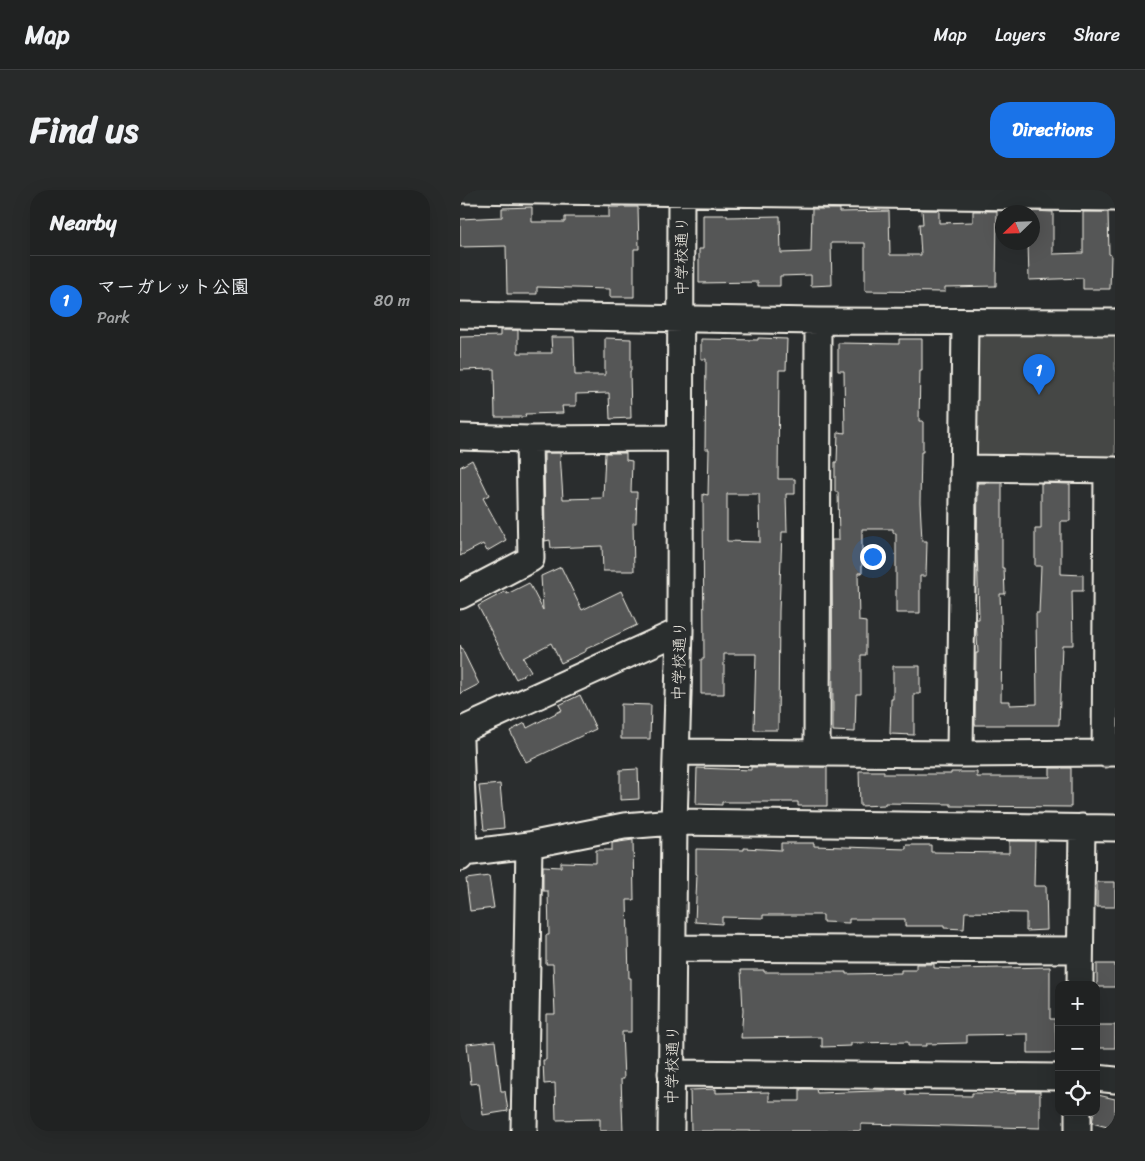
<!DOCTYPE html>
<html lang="en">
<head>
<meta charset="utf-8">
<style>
  :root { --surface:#202222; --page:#282a2a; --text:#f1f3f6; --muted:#a2a4a5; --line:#3d3f40; --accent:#1a73e8 }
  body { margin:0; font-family:Sriracha,"Klee One",sans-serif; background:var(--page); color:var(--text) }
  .controls { position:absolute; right:15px; bottom:15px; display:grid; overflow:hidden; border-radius:10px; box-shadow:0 5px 20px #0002 }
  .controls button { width:45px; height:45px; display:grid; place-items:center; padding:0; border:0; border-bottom:1px solid var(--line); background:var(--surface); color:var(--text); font:25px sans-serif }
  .compass { position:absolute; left:535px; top:15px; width:45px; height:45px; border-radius:50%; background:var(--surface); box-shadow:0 5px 20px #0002; rotate:247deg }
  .you { position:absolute; left:412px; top:366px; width:18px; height:18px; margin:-12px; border:4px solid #fff; border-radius:50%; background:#1a73e8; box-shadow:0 0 0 8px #1a73e833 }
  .badge { display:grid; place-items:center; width:32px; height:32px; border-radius:50%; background:var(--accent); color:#fff; font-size:16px; font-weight:700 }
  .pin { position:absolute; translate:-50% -41px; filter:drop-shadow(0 1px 2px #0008) }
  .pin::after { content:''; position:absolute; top:26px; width:18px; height:15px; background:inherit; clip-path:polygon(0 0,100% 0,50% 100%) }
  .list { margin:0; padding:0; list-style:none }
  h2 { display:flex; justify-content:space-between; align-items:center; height:65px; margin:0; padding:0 20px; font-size:21px }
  h2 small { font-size:16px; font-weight:400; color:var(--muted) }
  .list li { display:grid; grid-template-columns:32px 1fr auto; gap:15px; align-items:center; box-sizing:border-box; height:90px; padding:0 20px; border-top:1px solid var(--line) }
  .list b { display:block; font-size:19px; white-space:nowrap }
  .list p { margin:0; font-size:16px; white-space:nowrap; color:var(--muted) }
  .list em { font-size:16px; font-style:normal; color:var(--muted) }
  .icon { flex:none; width:28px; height:28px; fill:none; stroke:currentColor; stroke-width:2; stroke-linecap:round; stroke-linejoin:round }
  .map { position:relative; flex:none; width:655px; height:941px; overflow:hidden; border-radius:20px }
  header { display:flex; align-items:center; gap:30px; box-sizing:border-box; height:70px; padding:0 25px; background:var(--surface); border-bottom:1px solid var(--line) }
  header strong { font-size:24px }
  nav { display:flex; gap:28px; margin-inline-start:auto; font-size:18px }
  .intro { display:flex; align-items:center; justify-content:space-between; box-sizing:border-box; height:120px; padding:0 30px }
  h1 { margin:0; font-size:35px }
  .button { padding:12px 22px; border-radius:20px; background:var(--accent); color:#fff; font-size:18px; font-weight:700 }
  main { display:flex; gap:30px; padding:0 30px }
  aside { flex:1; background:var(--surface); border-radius:20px; box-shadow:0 5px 20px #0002 }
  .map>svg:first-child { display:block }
</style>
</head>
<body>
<header>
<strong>Map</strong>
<nav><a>Map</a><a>Layers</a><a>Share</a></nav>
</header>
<div class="intro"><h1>Find us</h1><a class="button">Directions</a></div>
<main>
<aside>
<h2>Nearby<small></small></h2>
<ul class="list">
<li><span class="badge">1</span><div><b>マーガレット公園</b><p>Park</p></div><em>80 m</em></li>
</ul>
</aside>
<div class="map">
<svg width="655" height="941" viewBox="0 0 655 941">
  <rect width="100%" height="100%" fill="#2a2d2e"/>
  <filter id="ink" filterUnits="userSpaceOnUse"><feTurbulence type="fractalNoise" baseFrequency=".02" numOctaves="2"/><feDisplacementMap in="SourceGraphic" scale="10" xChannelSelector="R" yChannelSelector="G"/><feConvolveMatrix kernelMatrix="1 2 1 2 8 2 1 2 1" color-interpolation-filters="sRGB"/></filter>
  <g filter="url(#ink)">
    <path fill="#444645" stroke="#9c9c96" d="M505 132H655V280L503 278Z"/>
    <path fill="#555756" stroke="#f4f1e8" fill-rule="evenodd" d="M72 17V32H105V27H149V17H178L179 59H174V107H150V99L77 97V104H47L46 56 0 57V29L42 27V18Z
      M352 19H379V22L429 21 430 65H461L459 34H463L462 20H479V33L513 32V21H537L536 96 485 97V102L405 101V53H371L372 95 351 96V85L320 86V96H298V92L239 93V59H243V25H267V27L320 26 321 63 351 62Z
      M572 21 593 22V64L623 63V22H648L649 64 651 65 650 99H623V88L569 90 568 52H572Z
      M40 140H58V163H92L91 147H114L115 185H145V148L171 149V181H170L171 228 150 229 149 203 116 204V216H102L103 223 65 224 66 227H35L34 179 0 180V147L40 146Z
      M298 148 327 149 326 180H319L318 289H335V304H326L327 342H322L319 421 318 540H294L296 464H264V504H241V469H244L243 304 248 305 249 259H245L246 169H241V149L298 150ZM267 304H299L300 352 267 351Z
      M439 149H462V181H460L459 231H463V262H461L460 312 462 351H467L466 386H460V423H436V343H433V339H402V383H398L399 431 406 432V465H401V504H396L395 542 373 541 372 350H379L378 302H375V272H377L378 242 385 243 384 181H378V153L439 154Z
      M84 263H100L103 309 143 308 145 263H166V270L172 271 171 302H177L176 333H173L174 381H143L142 356 91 358 90 350 85 351Z
      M12 270 29 305 23 308 46 350 27 361 23 354 0 366V277Z
      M518 293H542V378H544L545 404H540L542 453 541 511H550V515L577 514 576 423H579L581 376H575V339H581V293L610 294V331H601V384L623 385V401H612L613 455H602L599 535H515L516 463H518L516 429H519L517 357Z
      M101 377 122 420 161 401 177 435 126 459V461L101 473 91 453 63 468 71 481 56 489 18 416 46 401 47 404 69 393 83 420 81 386Z
      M0 455 19 494 0 504Z
      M433 476H460V504H454V545L430 544 431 509H433Z
      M120 505 136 539 66 572 50 541 65 533 67 538 102 520 99 515Z
      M161 514 191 515 190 549H161Z
      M291 577H367V616H338V612H262V615L236 614 237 578 291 580Z
      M590 578H611V617L491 616V614L425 613V615L400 616 399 581H424V584H491V582H517V587H590Z
      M178 579 179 609 160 610V580Z
      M40 594 44 638 24 640 19 596Z
      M173 650 174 710H167L169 788H171V842H162L164 889H161L163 941H140V929L96 930 95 893 84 894 83 870H86V824H95L93 774H86V745H89L88 701H83V676L101 677V672L136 673V660H152V653Z
      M549 651H575L574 696H586L587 740 566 741V723L505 722 504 739 484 738V736H445V729H389V733L363 732V725H303V728L262 727V734L235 732 237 684H236V659L284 660V658L321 660V653H354V656L446 659V655H471V662L549 663Z
      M29 686 34 718 10 721 6 689Z
      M637 692H655V717H637Z
      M456 774H474V778L495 779 590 777V829H595L596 863H568V844L507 845V853L466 854V856H448V852L391 853V856L362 857V847L281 848 283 821 281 780H304V782H386V784L441 783V780H456Z
      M637 774H655V797H637Z
      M636 835H655V858H636Z
      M35 851 41 901H45L48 921 23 925 19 893 11 894 7 854Z
      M256 899V903L309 902V911H340V899H356L357 903 446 900V905L512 906V903H556V901H580V938L401 934V941H231L230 900Z
      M638 905 655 909V939L632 933 634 922H636Z"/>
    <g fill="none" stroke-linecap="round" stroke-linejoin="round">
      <defs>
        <path id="minor" d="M0 0 655 8
          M0 125 358 131 655 132
          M0 247 69 249 220 248
          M503 278 655 280
          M0 406 71 369 69 249
          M0 541 220 441
          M0 551 4 663
          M217 562 500 564 655 563
          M357 562 358 131
          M500 564 505 132
          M645 564 647 280
          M0 668 4 663 69 655 164 636 214 632 655 638
          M213 758 620 760
          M620 795 622 637
          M211 883 599 887
          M636 888 655 890
          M64 941 69 655
          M211 941 214 632 220 441 221 0
          M618 941V922"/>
      </defs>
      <use href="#minor" stroke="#f4f1e8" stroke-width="29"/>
      <use href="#minor" stroke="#2a2d2e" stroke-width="25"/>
    </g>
  </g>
  <g text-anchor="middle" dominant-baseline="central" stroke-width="4.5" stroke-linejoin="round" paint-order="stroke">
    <g font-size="16" fill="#f4f1e8" stroke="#2a2d2e">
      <text transform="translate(221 66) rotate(-90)">中学校通り</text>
      <text transform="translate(219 471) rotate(-89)">中学校通り</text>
      <text transform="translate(212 875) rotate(-89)">中学校通り</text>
    </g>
  </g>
</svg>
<div class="controls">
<button>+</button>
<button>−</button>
<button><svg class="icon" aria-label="locate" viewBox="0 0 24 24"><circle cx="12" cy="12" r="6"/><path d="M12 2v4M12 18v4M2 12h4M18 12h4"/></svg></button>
</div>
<svg class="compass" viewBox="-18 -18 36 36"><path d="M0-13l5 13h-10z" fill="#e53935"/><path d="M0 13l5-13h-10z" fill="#a2a4a5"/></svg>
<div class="you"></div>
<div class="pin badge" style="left:579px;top:205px">1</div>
</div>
</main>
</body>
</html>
